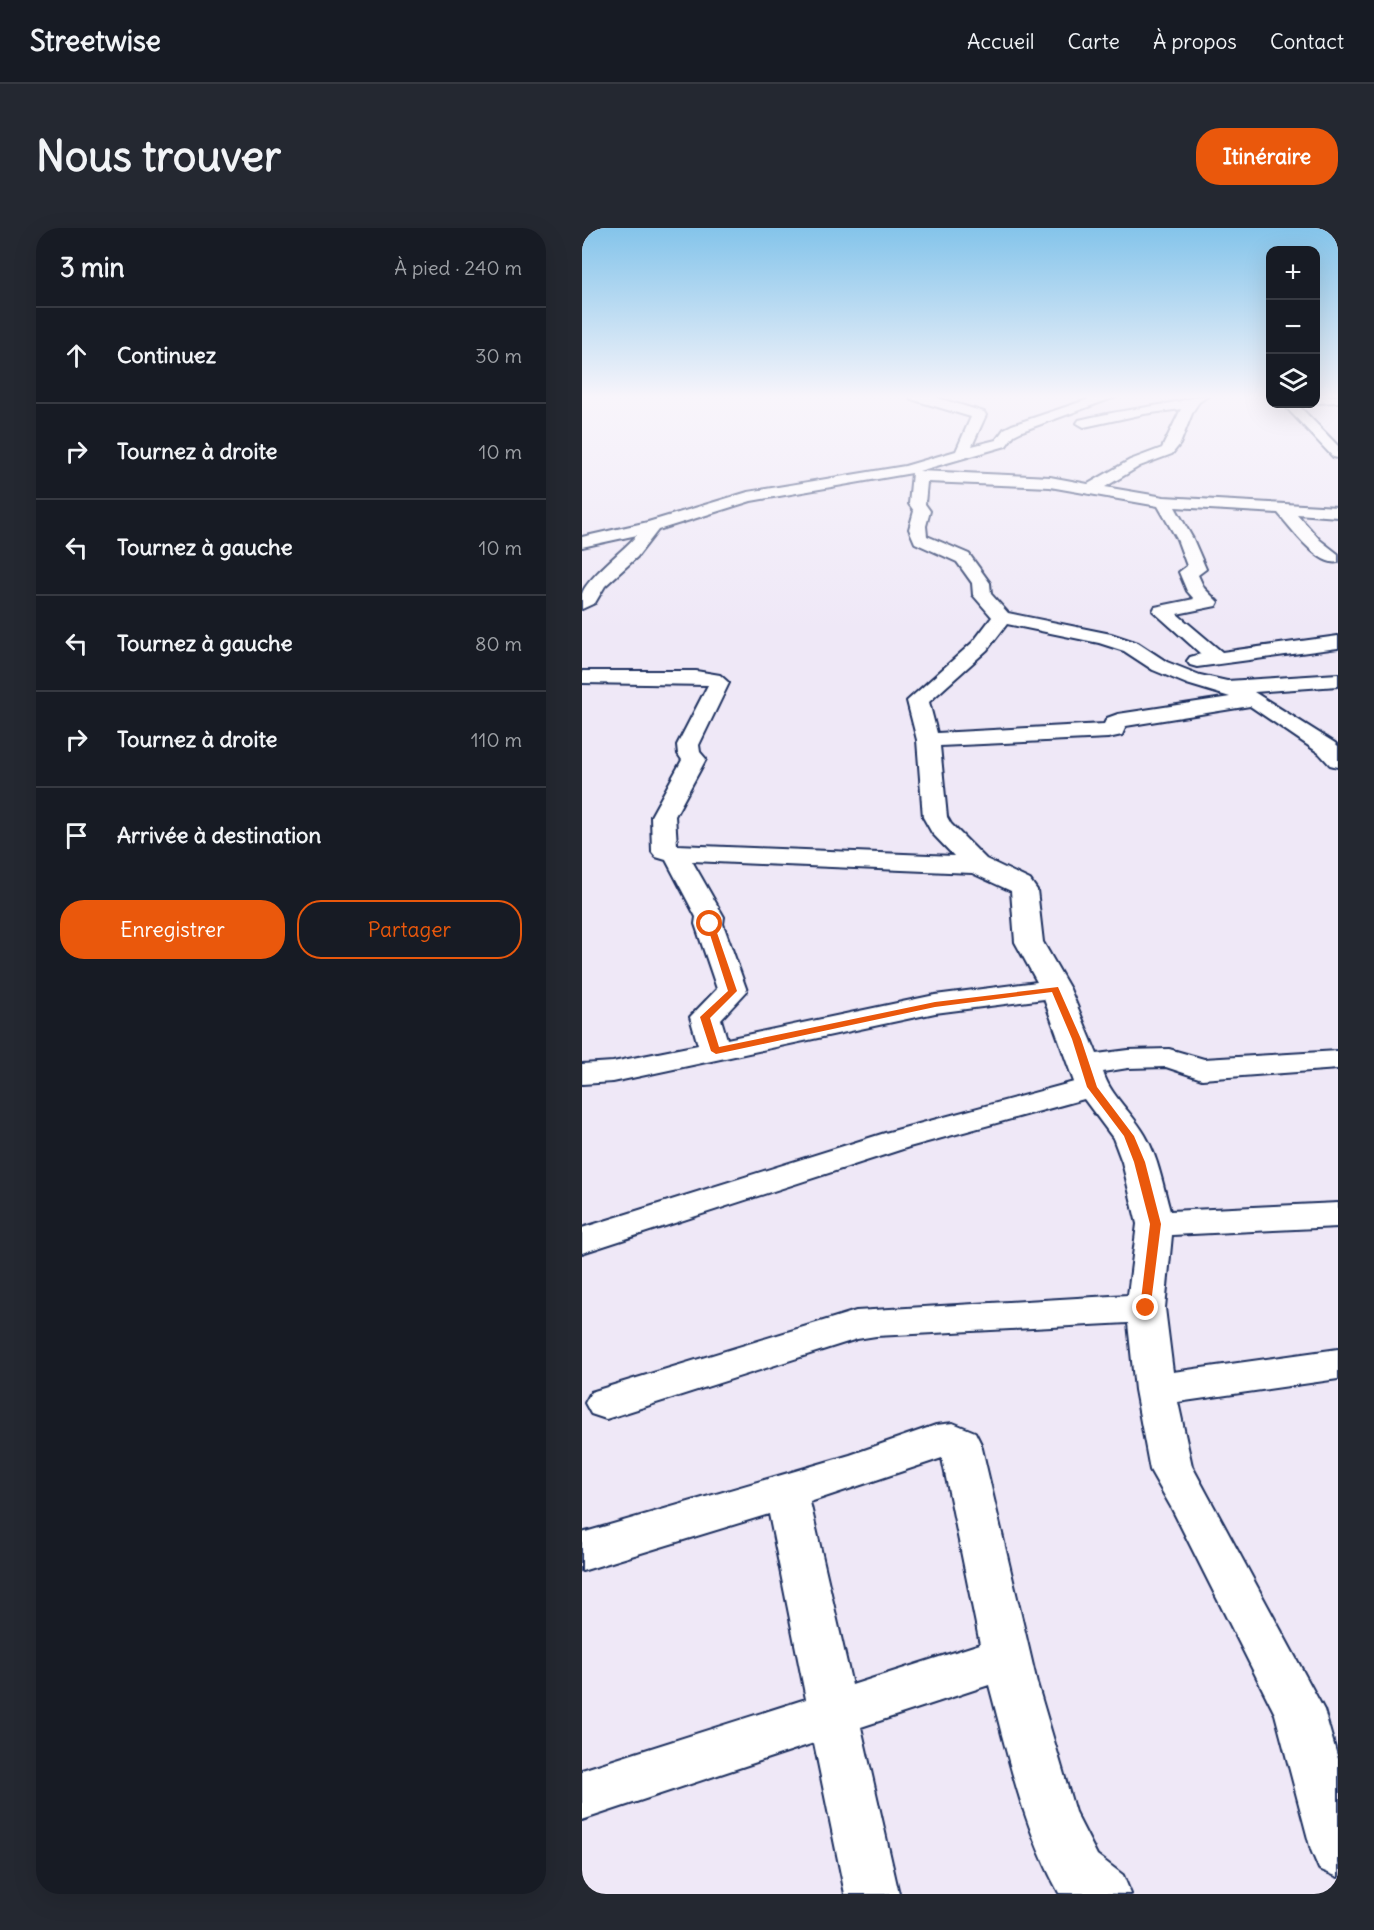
<!DOCTYPE html>
<html lang="fr">
<head>
<meta charset="utf-8">
<style>
  :root { --surface:#171b24; --page:#242831; --text:#f1f3f6; --muted:#9ea1a6; --line:#363941; --accent:#ea580c }
  body { margin:0; font-family:Delius,sans-serif; background:var(--page); color:var(--text) }
  .controls { position:absolute; right:18px; top:18px; display:grid; overflow:hidden; border-radius:12px; box-shadow:0 6px 24px #0002 }
  .controls button { width:54px; height:54px; display:grid; place-items:center; padding:0; border:0; border-bottom:2px solid var(--line); background:var(--surface); color:var(--text); font:30px sans-serif }
  .stop { position:absolute; width:18px; height:18px; margin:-14px; border:4px solid #ea580c; border-radius:50%; background:#fff }
  .stop.end { background:#ea580c; border-color:#fff; box-shadow:0 2px 6px #0008 }
  .list { margin:0; padding:0; list-style:none }
  h2 { display:flex; justify-content:space-between; align-items:center; height:78px; margin:0; padding:0 24px; font-size:26px }
  h2 small { font-size:20px; font-weight:400; color:var(--muted) }
  .list li { display:grid; grid-template-columns:39px 1fr auto; gap:18px; align-items:center; box-sizing:border-box; height:96px; padding:0 24px; border-top:2px solid var(--line) }
  .list b { display:block; font-size:22px; white-space:nowrap }
  .list em { font-size:20px; font-style:normal; color:var(--muted) }
  .actions { display:flex; gap:12px; padding:18px 24px }
  .actions a { flex:1; padding:14px 0; border:2px solid var(--accent); border-radius:24px; text-align:center; font-size:21px; color:var(--accent) }
  .actions .main { background:var(--accent); color:#fff }
  .icon { flex:none; width:33px; height:33px; fill:none; stroke:currentColor; stroke-width:2; stroke-linecap:round; stroke-linejoin:round }
  .map { position:relative; flex:none; width:756px; height:1666px; overflow:hidden; border-radius:24px }
  header { display:flex; align-items:center; gap:36px; box-sizing:border-box; height:84px; padding:0 30px; background:var(--surface); border-bottom:2px solid var(--line) }
  header strong { font-size:28px }
  nav { display:flex; gap:33px; margin-inline-start:auto; font-size:21px }
  .intro { display:flex; align-items:center; justify-content:space-between; box-sizing:border-box; height:144px; padding:0 36px }
  h1 { margin:0; font-size:42px }
  .button { padding:15px 27px; border-radius:24px; background:var(--accent); color:#fff; font-size:21px; font-weight:700 }
  main { display:flex; gap:36px; padding:0 36px }
  aside { flex:1; background:var(--surface); border-radius:24px; box-shadow:0 6px 24px #0002 }
  .map>svg:first-child { display:block }
</style>
</head>
<body>
<header>
<strong>Streetwise</strong>
<nav><a>Accueil</a><a>Carte</a><a>À propos</a><a>Contact</a></nav>
</header>
<div class="intro"><h1>Nous trouver</h1><a class="button">Itinéraire</a></div>
<main>
<aside>
<h2>3 min<small>À pied · 240 m</small></h2>
<ul class="list">
<li><svg class="icon" aria-label="ahead" viewBox="0 0 24 24"><path d="M12 20V5M6 11l6-6 6 6"/></svg><div><b>Continuez</b></div><em>30 m</em></li>
<li><svg class="icon" aria-label="right" viewBox="0 0 24 24"><path d="M7 20v-9h11M14 6l5 5-5 5"/></svg><div><b>Tournez à droite</b></div><em>10 m</em></li>
<li><svg class="icon" aria-label="left" viewBox="0 0 24 24"><path d="M17 20v-9H6M10 6l-5 5 5 5"/></svg><div><b>Tournez à gauche</b></div><em>10 m</em></li>
<li><svg class="icon" aria-label="left" viewBox="0 0 24 24"><path d="M17 20v-9H6M10 6l-5 5 5 5"/></svg><div><b>Tournez à gauche</b></div><em>80 m</em></li>
<li><svg class="icon" aria-label="right" viewBox="0 0 24 24"><path d="M7 20v-9h11M14 6l5 5-5 5"/></svg><div><b>Tournez à droite</b></div><em>110 m</em></li>
<li><svg class="icon" aria-label="arrive" viewBox="0 0 24 24"><path d="M6 21V4h12l-3 4 3 4H6"/></svg><div><b>Arrivée à destination</b></div></li>
</ul>
<div class="actions"><a class="main">Enregistrer</a><a>Partager</a></div>
</aside>
<div class="map">
<svg width="756" height="1666" viewBox="0 0 756 1666">
  <rect width="100%" height="100%" fill="#efe8f7"/>
  <filter id="ink" filterUnits="userSpaceOnUse"><feTurbulence type="fractalNoise" baseFrequency=".0167" numOctaves="2"/><feDisplacementMap in="SourceGraphic" scale="12" xChannelSelector="R" yChannelSelector="G"/><feConvolveMatrix kernelMatrix="1 2 1 2 8 2 1 2 1" color-interpolation-filters="sRGB"/></filter>
  <g filter="url(#ink)">
    <g fill="none" stroke-linecap="round" stroke-linejoin="round">
      <defs>
        <path id="street" d="M328 168H349L402 184 404 187 390 218 414 212 422 201 430 197 516 168H536L440 203 432 207 424 218 337 243 468 249 506 256 548 232 580 220 599 181 562 186 502 199 495 195 497 192C529 184 562 180 594 174 608 171 611 168 626 168L617 174 611 183 598 216 590 226 558 238 523 259 582 269 756 279V289L715 286 738 312 756 326V334C737 339 708 299 696 285L593 279 611 311 624 341 616 347 622 360 636 374 634 378 595 386 640 424 756 408V420L615 439 608 437 605 433 608 429 619 426 571 383 573 379 612 371 605 363 597 344 605 338 595 311 576 278 468 259 345 254 343 276 348 283 344 298 345 308 387 326 408 355 409 366 426 385 529 406 556 415 585 434 618 447 645 453 756 446V458L672 464 753 515 756 518V539L748 537 737 525 668 478 544 498 540 507 526 510 358 518 365 589 369 596 404 631 448 652 455 662 461 714 488 761 515 826 546 822 587 821 622 831 756 823V841L620 851 584 839 546 840 521 844C529 869 550 884 563 907 576 929 581 958 588 983L756 975V999L590 1007 583 1080 591 1144 756 1121V1151L596 1174 610 1238 742 1482 756 1531V1649L737 1641 729 1622 693 1486 589 1279 568 1242 553 1162 546 1095 294 1108 275 1111 24 1191 9 1186 3 1175 9 1164 274 1083 546 1067 555 996 540 934 531 910 502 871 327 919 0 1025V1000L303 905 492 854 462 771 353 785 31 854 0 856V836L31 834 116 817 108 789 135 761 113 696 114 689 84 632 74 629 70 624 69 588 100 532 96 526 95 517 126 457 0 455V443H114L138 447 147 455 117 517 118 524 124 531 93 588 95 617 372 628 350 605 341 589 335 512 325 473 391 414 410 389 391 367 390 355 375 334 333 315 327 301 332 283 327 276 330 245 169 273 76 302 55 329 23 358 13 375 0 381C0 376 0 370 0 366 3 352 43 321 55 307L0 319V309L66 294 166 264 323 238 374 223 389 189 329 171ZM425 396 517 415 542 423 571 442 605 456 648 469 536 486 525 490 522 496 355 505 347 474 405 422ZM110 633 390 645 429 663 433 714 455 754 353 767 145 811 139 791 165 763 141 696 142 689Z
          M734 168H756V174L734 175Z
          M701 176H715L756 218V230L751 229Z
          M371 1195 393 1204 399 1216 455 1455 493 1584 515 1627 541 1647 549 1666 477 1665C441 1600 426 1528 407 1457L279 1499 317 1666H263L232 1515 0 1592V1542L224 1471 187 1286 0 1343V1305L268 1227 354 1197ZM360 1230 398 1416 270 1457 228 1274Z"/>
      </defs>
      <use href="#street" stroke="#1b2f5e" stroke-width="4"/>
      <use href="#street" fill="#fff" fill-rule="evenodd"/>
    </g>
  </g>
  <linearGradient id="sky" x2="0" y2="1"><stop stop-color="#84c4ea"/><stop offset="0.42" stop-color="#f8f5fb"/><stop offset="1" stop-color="#f8f5fb" stop-opacity="0"/></linearGradient>
  <rect width="756" height="402" fill="url(#sky)"/>
  <path fill="#ea580c" d="M124 694 132 696 155 763 128 790 137 819 353 774 476 759 499 811 515 859 552 908 563 934 579 996 568 1083H560L558 1080 568 996 552 934 542 908 505 859 490 811 470 764 353 779 134 826 129 823 118 789 146 763Z"/>
</svg>
<div class="controls">
<button>+</button>
<button>−</button>
<button><svg class="icon" aria-label="layers" viewBox="0 0 24 24"><path d="M12 4l9 5-9 5-9-5zM3 14l9 5 9-5"/></svg></button>
</div>
<div class="stop" style="left:128px;top:696px"></div>
<div class="stop end" style="left:564px;top:1080px"></div>
</div>
</main>
</body>
</html>
